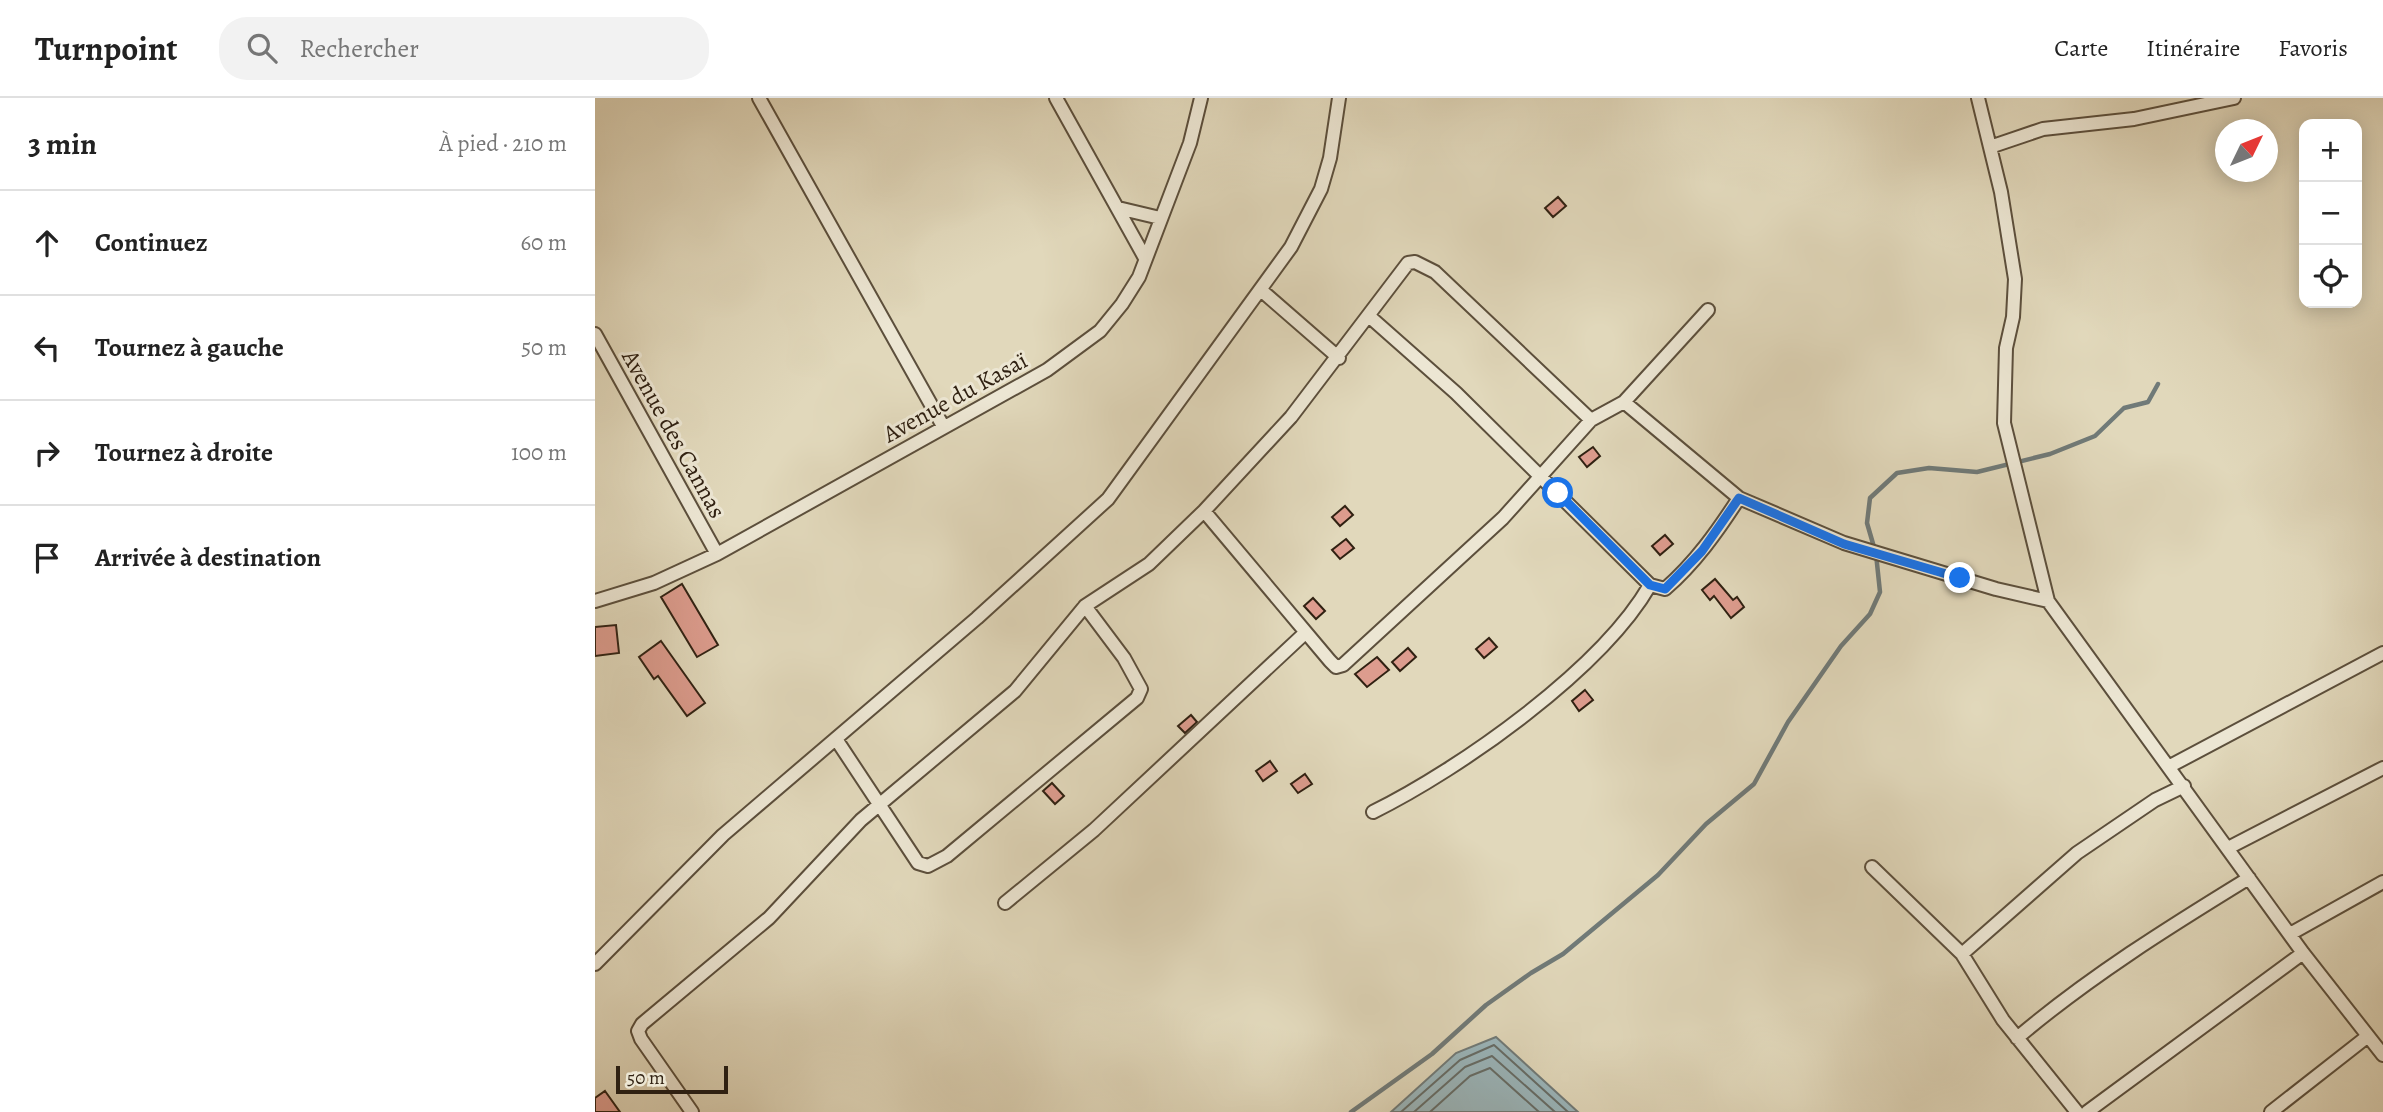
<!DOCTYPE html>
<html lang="fr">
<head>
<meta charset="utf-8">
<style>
  :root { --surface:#fff; --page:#f2f2f2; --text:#222; --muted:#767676; --line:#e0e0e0 }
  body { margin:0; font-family:Alegreya,serif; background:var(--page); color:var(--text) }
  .controls { position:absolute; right:21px; top:21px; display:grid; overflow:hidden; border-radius:14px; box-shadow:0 4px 18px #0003 }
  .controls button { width:63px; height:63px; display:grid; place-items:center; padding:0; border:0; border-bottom:2px solid var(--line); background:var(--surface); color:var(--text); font:35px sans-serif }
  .compass { position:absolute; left:1620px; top:21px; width:63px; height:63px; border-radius:50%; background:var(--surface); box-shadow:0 4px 18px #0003; rotate:47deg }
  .scale { position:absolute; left:21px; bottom:18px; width:112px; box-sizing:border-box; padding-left:7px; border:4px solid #302112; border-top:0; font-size:19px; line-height:24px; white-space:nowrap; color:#302112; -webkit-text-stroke:5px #ece6d3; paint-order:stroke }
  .stop { position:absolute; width:21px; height:21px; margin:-16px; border:5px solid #1a73e8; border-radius:50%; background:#fff }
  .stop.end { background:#1a73e8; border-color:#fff; box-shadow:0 2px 7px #0008 }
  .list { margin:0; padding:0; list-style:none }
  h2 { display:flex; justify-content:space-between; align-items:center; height:91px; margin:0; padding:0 28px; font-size:30px }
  h2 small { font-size:23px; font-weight:400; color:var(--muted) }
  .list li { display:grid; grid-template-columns:46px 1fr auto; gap:21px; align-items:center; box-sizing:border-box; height:105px; padding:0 28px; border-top:2px solid var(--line) }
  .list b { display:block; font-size:26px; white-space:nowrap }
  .list em { font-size:23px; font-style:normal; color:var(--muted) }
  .icon { flex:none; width:38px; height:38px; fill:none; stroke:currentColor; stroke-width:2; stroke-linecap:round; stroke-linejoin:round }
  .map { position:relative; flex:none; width:1788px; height:1014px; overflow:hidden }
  header { display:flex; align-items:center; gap:42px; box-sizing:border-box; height:98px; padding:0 35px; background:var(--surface); border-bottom:2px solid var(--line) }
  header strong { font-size:33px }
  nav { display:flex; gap:38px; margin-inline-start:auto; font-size:24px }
  .search { width:490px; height:63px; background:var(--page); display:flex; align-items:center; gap:18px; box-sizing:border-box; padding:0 24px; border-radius:28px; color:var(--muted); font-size:26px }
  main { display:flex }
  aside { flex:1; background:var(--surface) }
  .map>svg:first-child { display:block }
</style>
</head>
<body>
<header>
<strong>Turnpoint</strong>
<div class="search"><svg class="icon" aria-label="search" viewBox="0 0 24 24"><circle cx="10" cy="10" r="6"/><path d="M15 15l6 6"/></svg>Rechercher</div>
<nav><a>Carte</a><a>Itinéraire</a><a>Favoris</a></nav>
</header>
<main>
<aside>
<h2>3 min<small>À pied · 210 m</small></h2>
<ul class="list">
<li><svg class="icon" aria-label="ahead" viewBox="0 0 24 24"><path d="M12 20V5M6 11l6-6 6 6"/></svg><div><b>Continuez</b></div><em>60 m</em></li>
<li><svg class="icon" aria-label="left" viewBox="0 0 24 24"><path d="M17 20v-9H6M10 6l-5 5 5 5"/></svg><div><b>Tournez à gauche</b></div><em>50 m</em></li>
<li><svg class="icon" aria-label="right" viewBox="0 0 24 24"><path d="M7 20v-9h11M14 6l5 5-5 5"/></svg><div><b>Tournez à droite</b></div><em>100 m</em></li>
<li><svg class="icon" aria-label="arrive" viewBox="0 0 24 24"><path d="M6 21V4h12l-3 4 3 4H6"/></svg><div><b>Arrivée à destination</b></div></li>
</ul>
</aside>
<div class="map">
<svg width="1788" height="1014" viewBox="0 0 1788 1014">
  <rect width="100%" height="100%" fill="#e1d8bb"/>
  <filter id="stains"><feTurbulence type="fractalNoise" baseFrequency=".00286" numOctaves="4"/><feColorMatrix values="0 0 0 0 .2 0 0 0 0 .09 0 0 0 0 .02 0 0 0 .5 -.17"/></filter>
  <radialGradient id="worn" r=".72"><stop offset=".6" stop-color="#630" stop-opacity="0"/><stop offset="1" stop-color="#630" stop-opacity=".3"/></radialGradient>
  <path fill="#9ab6bc" stroke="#707a78" stroke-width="2" d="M901 939 983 1014H796L861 955Z"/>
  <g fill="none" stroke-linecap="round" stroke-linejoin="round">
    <path stroke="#656c67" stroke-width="2" d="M806 1014 865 962 899 947 973 1014
      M819 1014 870 969 897 958 960 1014
      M835 1014 875 978 895 970 944 1014"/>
    <path stroke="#707a78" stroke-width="4.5" d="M756 1014 837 956 891 907 936 875 968 856 1063 777 1111 726 1159 686 1193 624 1246 548 1275 516 1285 494 1281 456 1272 425 1275 400 1302 375 1334 370 1382 374 1455 356 1500 338 1529 310 1553 304 1563 286"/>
  </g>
  <path fill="#dd9c8e" stroke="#302112" stroke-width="2" d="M963 99 971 108 958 119 950 110Z
    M998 349 1005 358 992 369 984 359Z
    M750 408 758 417 745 428 737 419Z
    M1070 437 1078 446 1065 457 1057 448Z
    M751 441 759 450 745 461 737 452Z
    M1120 481 1138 502 1142 499 1149 509 1136 520 1119 498 1115 502 1107 492Z
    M87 486 123 547 102 559 66 499Z
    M718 500 730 513 721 521 709 508Z
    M21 527 24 555 0 558V529Z
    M894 540 902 549 889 560 881 551Z
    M66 543 110 605 92 618 63 578 59 581 44 559Z
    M813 550 821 559 805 573 797 564Z
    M782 559 794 572 772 589 760 576Z
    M990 592 998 602 984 613 977 603Z
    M596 617 602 624 590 635 583 628Z
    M675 663 682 673 668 683 661 673Z
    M710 676 717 686 703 695 696 686Z
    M457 685 469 698 460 706 448 693Z
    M10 993 25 1014H0V1000Z"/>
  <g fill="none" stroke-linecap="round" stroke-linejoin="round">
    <defs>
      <path id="minor" d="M164 0 348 328
        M461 0 550 160
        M1383 0 1406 94 1420 181 1418 219 1411 250 1409 325 1453 503 1708 855 1788 957
        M1395 49 1448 31 1539 21 1639 0
        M523 110 565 120
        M667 193 744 260
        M775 219 861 295 1055 487 1070 491C1100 465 1122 434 1144 400
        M0 236 122 456
        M1029 304 1144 400 1249 445 1401 491 1453 503
        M609 413 735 563 741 569 748 567 908 420 996 322 1029 304 1113 212
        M0 503 59 485 122 456 452 272 505 233 527 206 544 179 595 45 606 0
        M241 641 323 765 333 768 352 758 542 600 546 591 529 560 490 508
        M1575 668 1788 555
        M778 714C865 671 1006 572 1055 487
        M1633 750 1788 670
        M1277 769 1367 856 1408 922 1482 1014
        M410 805 499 732 710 535
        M1695 836 1788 784
        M1367 856 1482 755 1560 702 1589 688
        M0 866 128 737 382 520 513 401 696 149 726 91 735 60 744 0
        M1422 940C1494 879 1574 829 1654 780
        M97 1014 46 941 43 933 47 926 174 820 266 722 420 593 490 508 554 466 609 413 696 319 813 165 820 164 840 174 996 322
        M1492 1014 1708 855
        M1676 1014 1773 938"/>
    </defs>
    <use href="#minor" stroke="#5c4f3c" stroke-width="16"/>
    <use href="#minor" stroke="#ece6d3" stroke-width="12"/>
  </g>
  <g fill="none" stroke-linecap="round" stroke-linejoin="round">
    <path stroke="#1a73e8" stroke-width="9" d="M963 395 1055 487 1070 491 1107 453 1144 400 1249 446 1365 480"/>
  </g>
  <g text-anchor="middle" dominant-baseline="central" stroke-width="6" stroke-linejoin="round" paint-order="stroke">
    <g font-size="24" fill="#302112" stroke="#ece6d3">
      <text transform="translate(360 299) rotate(-29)">Avenue du Kasaï</text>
      <text transform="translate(79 336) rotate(61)">Avenue des Cannas</text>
    </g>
  </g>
  <rect width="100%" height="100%" filter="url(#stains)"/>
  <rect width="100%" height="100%" fill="url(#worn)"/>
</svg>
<div class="controls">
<button>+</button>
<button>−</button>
<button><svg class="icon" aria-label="locate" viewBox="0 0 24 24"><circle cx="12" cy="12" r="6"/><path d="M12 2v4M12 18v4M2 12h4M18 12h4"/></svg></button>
</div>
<svg class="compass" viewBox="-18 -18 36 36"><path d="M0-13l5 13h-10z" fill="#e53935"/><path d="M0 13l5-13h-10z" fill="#767676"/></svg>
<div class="scale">50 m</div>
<div class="stop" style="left:963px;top:395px"></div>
<div class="stop end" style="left:1365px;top:480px"></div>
</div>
</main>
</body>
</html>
